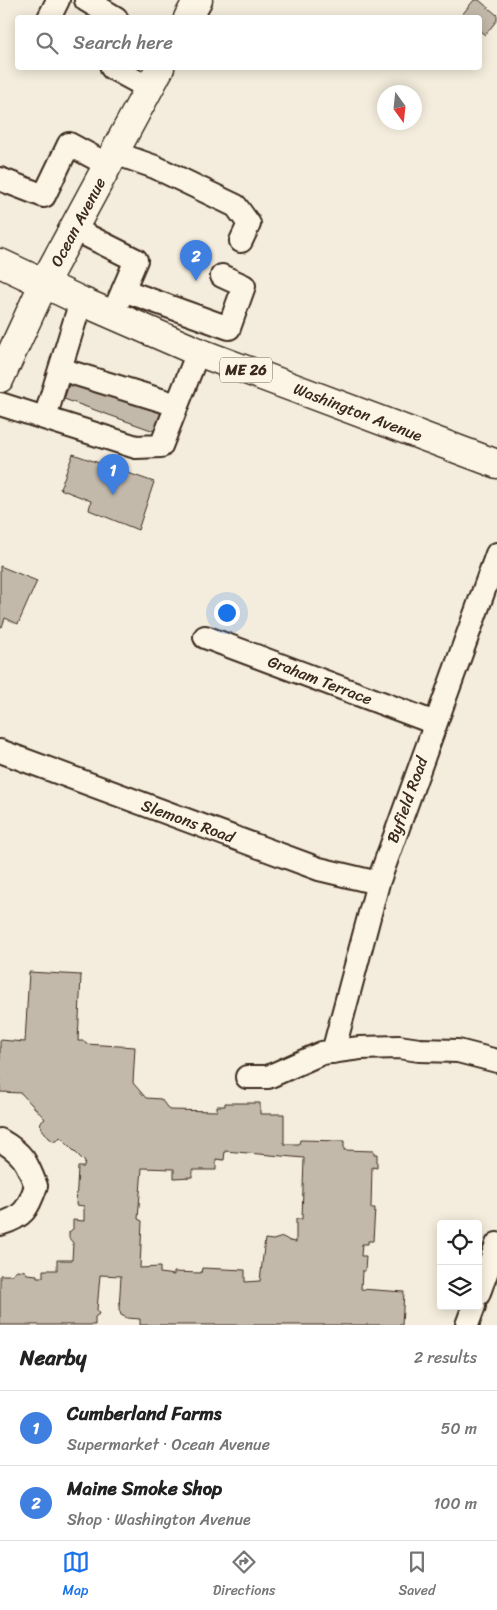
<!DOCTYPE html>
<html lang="en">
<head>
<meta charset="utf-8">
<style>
  :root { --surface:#fff; --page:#f6f6f6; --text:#222; --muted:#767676; --line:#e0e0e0; --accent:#1a73e8 }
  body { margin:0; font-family:Sriracha,sans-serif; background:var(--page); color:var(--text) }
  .controls { position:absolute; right:15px; bottom:15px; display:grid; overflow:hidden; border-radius:5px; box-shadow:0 2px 12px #0003 }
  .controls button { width:45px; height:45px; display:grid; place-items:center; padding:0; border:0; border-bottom:1px solid var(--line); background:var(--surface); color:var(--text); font:25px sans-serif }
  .compass { position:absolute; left:377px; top:85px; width:45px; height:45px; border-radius:50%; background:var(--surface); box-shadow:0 2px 12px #0003; rotate:165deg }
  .you { position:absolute; left:226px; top:612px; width:18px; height:18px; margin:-12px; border:4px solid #fff; border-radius:50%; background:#1a73e8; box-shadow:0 0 0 8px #1a73e833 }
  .badge { display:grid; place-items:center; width:32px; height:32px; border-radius:50%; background:var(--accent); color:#fff; font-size:16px; font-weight:700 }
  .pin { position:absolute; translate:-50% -41px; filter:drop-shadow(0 1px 2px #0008) }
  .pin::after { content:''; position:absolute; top:26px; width:18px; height:15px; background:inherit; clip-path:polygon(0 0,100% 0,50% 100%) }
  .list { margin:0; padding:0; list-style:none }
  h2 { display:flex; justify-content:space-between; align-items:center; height:65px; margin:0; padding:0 20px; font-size:21px }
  h2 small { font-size:16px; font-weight:400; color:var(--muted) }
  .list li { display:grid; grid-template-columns:32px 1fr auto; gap:15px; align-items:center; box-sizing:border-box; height:75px; padding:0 20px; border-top:1px solid var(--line) }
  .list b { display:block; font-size:19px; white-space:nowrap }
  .list p { margin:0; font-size:16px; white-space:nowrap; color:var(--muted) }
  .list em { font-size:16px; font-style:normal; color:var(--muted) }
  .icon { flex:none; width:28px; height:28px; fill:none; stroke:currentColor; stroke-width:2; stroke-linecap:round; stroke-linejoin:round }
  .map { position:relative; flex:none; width:497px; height:1325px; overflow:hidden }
  .search { position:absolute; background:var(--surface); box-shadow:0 2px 12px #0003; left:15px; right:15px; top:15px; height:55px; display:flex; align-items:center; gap:12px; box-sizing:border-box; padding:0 18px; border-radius:5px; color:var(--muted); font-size:19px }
  .sheet { height:215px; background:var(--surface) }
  nav { display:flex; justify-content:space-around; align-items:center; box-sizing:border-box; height:70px; border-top:1px solid var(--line); background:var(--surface); font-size:14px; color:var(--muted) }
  nav a { display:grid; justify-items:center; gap:2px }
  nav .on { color:var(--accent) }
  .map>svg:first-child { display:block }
</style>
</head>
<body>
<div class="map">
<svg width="497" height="1325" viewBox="0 0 497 1325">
  <rect width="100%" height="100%" fill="#f4eddd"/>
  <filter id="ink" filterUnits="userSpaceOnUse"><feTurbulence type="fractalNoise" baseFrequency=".02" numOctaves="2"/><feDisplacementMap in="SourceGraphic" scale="10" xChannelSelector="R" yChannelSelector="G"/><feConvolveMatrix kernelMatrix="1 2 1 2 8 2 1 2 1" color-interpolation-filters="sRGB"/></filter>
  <g filter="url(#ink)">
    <path fill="#c3b9aa" stroke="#3b2a1e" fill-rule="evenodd" d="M474 0H479L497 15V20L485 35 480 31V18H463L461 16Z
      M72 376 162 409 154 431 64 399Z
      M73 454 154 482 138 530 89 510 91 501 60 489Z
      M0 566 37 581 18 624 5 618 2 627 0 626Z
      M29 972 81 975 78 1041H84L86 1044 135 1047 133 1083 146 1098 161 1099 169 1110 217 1111V1106H225V1103H260V1114H284V1144H299L300 1140 344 1141V1150L374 1151V1154H377V1168L372 1167 371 1208H375L373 1241H368V1244H362L361 1256H366L365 1271H362L361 1289 404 1292 402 1325H140V1319L127 1318 121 1315 119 1309 121 1276 100 1275 97 1310 99 1314 95 1317V1325H0V1275H11L17 1270 25 1271 27 1274 37 1275V1277H43V1270H57V1260H72L73 1243 69 1238V1232L73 1229V1220L84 1221V1206L76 1205 78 1167H84L85 1162 60 1137 57 1141H53L49 1138 42 1129 40 1123 45 1119 21 1093 0 1092V1040L25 1042ZM225 1151 304 1158 302 1219H296V1242L290 1241 283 1237 273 1240 265 1239 260 1281 245 1282V1270L202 1268 201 1273 174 1272V1275L160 1273V1267L140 1268 142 1221 138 1219 142 1168 174 1169V1178L192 1177V1170H216V1159L224 1160Z"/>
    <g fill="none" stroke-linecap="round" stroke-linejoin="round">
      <defs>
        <path id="minor" d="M86 0 116 18
          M49 18 58 0
          M112 68 149 88
          M115 153 155 167 236 206 249 224 241 241
          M0 179 44 196 69 144 108 165
          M74 229 136 260 118 302
          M123 290 229 328 244 286 222 276
          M60 369 81 301
          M0 404 136 447 161 446 198 352
          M45 418 60 369 177 405
          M205 637 435 723
          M0 751 319 869 378 883
          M333 1052 378 883 497 554
          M247 1077H268L322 1053 360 1048 399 1047 419 1050 458 1051 497 1061
          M0 1140C23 1153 27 1162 36 1186 28 1209 24 1217 0 1224
          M478 1295 497 1244
          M467 1325 474 1306"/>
        <path id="major" d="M188 18 198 0
          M0 263 81 301 198 352 497 464
          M0 378 44 283 160 68"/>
      </defs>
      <use href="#minor" stroke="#3b2a1e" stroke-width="26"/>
      <use href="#major" stroke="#3b2a1e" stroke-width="31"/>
      <use href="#minor" stroke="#fcf5e5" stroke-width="22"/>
      <use href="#major" stroke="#fcf5e5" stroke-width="28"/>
    </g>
  </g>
  <g text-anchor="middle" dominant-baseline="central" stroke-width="4.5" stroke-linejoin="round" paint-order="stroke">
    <rect fill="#fcf5e5" stroke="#75675a" stroke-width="1" x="220" y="357.5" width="52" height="25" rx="4"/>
    <g font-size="15" font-weight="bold" fill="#3b2a1e">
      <text x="246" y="370">ME 26</text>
    </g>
    <g font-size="16" fill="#3b2a1e" stroke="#fcf5e5">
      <text transform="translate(78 222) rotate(-62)">Ocean Avenue</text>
      <text transform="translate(358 412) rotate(21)">Washington Avenue</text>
      <text transform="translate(320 680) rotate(21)">Graham Terrace</text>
      <text transform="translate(407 800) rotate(-70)">Byfield Road</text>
      <text transform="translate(188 821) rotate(20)">Slemons Road</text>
    </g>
  </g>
</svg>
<div class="controls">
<button><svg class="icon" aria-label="locate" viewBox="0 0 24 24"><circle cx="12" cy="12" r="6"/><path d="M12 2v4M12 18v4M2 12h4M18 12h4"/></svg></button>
<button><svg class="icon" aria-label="layers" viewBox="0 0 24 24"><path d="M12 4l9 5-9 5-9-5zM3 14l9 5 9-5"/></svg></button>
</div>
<svg class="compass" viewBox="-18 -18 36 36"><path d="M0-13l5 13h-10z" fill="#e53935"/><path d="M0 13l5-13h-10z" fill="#767676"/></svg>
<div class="you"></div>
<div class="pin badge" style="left:113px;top:495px;background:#3f7fe0">1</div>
<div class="pin badge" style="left:196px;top:281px;background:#3f7fe0">2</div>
<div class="search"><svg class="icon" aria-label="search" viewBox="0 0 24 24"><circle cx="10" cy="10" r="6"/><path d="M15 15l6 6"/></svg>Search here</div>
</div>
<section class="sheet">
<h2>Nearby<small>2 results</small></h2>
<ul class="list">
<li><span class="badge" style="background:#3f7fe0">1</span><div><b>Cumberland Farms</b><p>Supermarket · Ocean Avenue</p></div><em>50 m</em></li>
<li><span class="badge" style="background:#3f7fe0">2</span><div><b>Maine Smoke Shop</b><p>Shop · Washington Avenue</p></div><em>100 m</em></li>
</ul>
</section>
<nav>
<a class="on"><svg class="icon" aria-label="map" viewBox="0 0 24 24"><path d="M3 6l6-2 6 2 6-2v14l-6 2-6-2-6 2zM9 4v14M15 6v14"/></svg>Map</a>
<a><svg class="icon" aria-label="directions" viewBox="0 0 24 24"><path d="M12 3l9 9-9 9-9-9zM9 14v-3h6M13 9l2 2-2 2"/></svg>Directions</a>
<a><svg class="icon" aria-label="saved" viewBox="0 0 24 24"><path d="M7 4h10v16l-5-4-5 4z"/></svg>Saved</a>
</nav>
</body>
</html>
